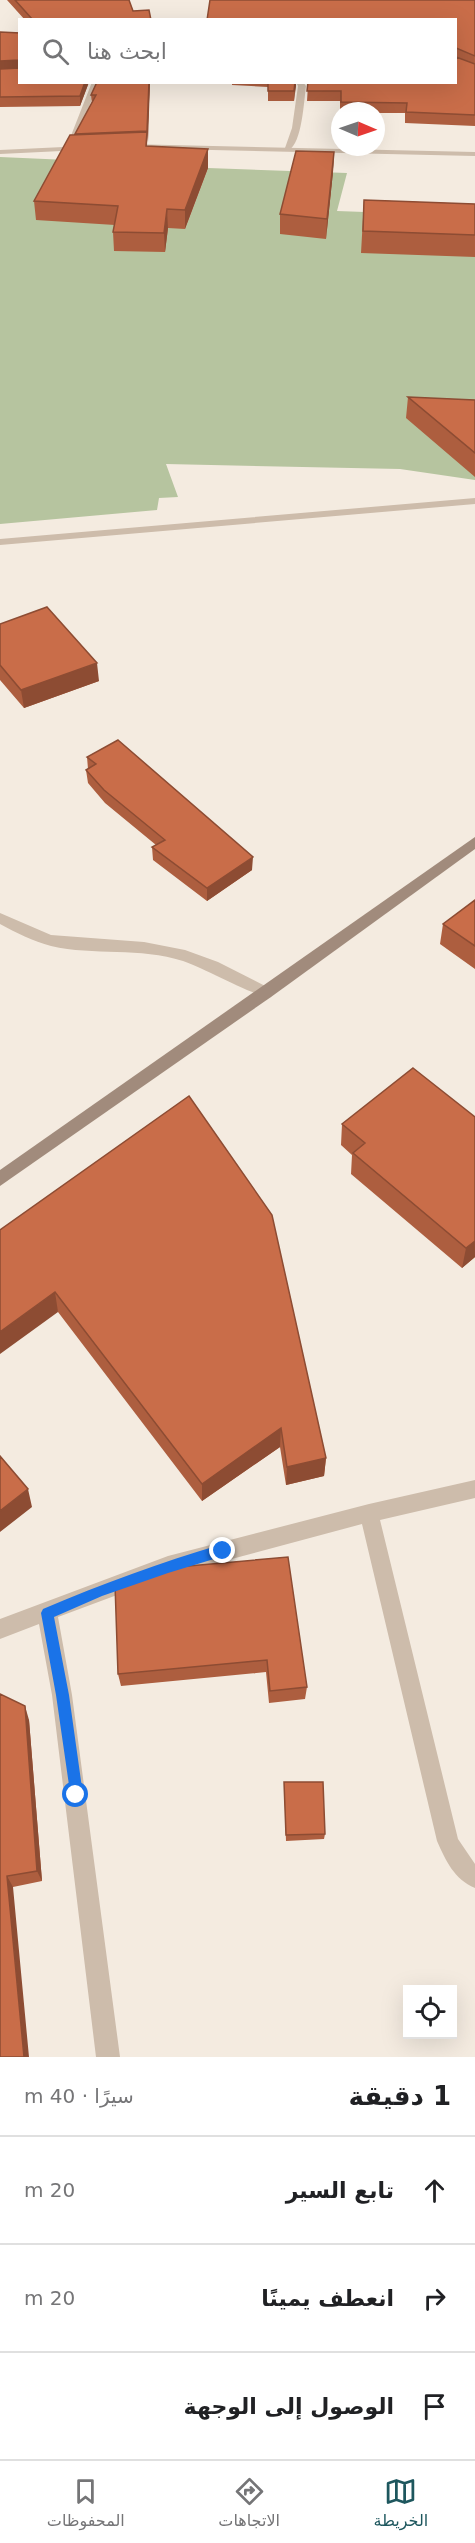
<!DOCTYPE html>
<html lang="ar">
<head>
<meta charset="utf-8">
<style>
  :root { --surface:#fff; --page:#f6f6f6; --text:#202124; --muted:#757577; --line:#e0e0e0; --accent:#1e575e }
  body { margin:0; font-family:"DejaVu Sans",Cairo,sans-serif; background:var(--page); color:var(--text); direction:rtl }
  .controls { position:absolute; right:18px; bottom:18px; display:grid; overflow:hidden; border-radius:0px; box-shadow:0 6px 24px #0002 }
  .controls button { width:54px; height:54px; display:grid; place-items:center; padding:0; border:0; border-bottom:2px solid var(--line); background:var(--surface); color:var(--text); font:30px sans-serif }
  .compass { position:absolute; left:331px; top:102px; width:54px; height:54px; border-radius:50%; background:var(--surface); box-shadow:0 6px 24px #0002; rotate:92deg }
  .stop { position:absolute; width:18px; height:18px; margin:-14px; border:4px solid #1a73e8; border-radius:50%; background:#fff }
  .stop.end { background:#1a73e8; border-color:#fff; box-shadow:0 2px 6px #0008 }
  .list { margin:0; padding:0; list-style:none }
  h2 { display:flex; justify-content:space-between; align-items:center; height:78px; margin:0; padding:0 24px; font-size:26px }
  h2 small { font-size:20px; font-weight:400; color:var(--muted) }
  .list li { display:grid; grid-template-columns:39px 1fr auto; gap:18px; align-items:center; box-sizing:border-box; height:108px; padding:0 24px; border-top:2px solid var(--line) }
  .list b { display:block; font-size:22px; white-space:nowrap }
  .list em { font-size:20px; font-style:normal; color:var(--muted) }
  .icon { flex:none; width:33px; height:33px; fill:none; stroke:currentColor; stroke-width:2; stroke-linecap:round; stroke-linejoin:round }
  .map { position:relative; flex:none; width:475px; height:2057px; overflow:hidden; direction:ltr }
  .search { position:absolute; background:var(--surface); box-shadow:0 6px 24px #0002; left:18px; right:18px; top:18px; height:66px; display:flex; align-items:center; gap:15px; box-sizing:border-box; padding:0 21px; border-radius:0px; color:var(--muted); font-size:22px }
  .sheet { height:402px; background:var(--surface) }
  nav { display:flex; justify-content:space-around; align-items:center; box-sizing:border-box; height:84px; border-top:2px solid var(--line); background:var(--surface); font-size:16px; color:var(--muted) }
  nav a { display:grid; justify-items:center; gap:3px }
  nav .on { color:var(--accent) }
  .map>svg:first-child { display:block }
</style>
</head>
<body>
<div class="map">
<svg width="475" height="2057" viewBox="0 0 475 2057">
  <rect width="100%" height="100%" fill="#f4ebe0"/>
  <path fill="#b6c49f" d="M0 157 68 160 185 229 208 168 347 173 337 211 475 216V480L400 469 166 464 178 497 159 498 157 510 0 524Z"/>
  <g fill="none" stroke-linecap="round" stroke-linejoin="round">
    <path fill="#cdbcab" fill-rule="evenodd" d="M92 82H99L72 149 65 151Z
      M296 82H303L306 86C304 101 302 143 289 150L285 148 292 128 298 86Z
      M475 498V504L0 545V539Z
      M0 913 51 935 144 942 185 950 218 962 271 989 273 993 271 997C261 1000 200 966 183 961 140 947 94 956 51 946 33 941 16 933 0 924Z
      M475 1480V1498L380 1520 458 1839 475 1864V1888C454 1879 446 1861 437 1841L362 1524 168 1576 58 1617 72 1695 120 2057H96L52 1695 39 1624 0 1639V1619L168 1556 369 1504Z"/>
    <path fill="#cdbcab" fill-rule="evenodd" d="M127 144 475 152V156L124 148V144Z
      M85 146V150H82L0 154V150Z"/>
    <path fill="#a18b7c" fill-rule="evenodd" d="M475 837V849L271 997 0 1186V1170Z"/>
  </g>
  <path fill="#ad5e3f" d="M7 0H129L133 11 151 20H25Z
    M475 0V126L405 123V113H376V111H340V101H307L308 85 305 82H456V20Z
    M0 32 20 33V82H89L80 106 0 107Z
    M97 82H150L147 146 208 149V168L185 229 168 228 165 252 114 251 113 232 115 225 36 220 34 201 75 135 92 103 91 95Z
    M232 82H296L294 101H268V87L232 85Z
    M334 152 333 172 326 239 280 234V214Z
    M364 200 475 204V257L361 253Z
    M408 397 475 400V477L406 418Z
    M0 624 99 681 24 708 0 680Z
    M87 757 252 870 207 901 153 860 152 847 156 845 105 803 88 783 86 770 88 769Z
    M475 900V969L440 944 443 924Z
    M475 1117V1257L462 1268 351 1174 352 1155 341 1145 342 1124Z
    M0 1230 326 1458 324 1476 286 1485 280 1447 202 1501 58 1312Z
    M155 1569 307 1687 305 1699 269 1703 266 1672 121 1686 118 1674Z
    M0 1694 29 1720 42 1881 13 1887 0 2057Z
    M284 1782 325 1834 324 1839 286 1841Z"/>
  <path fill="#8d4c33" d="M19 60 20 70 0 71V61Z
    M85 82H89L80 106V96Z
    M149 82H150L148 142 147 131Z
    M295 82H296V86L294 101Z
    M208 149V168L185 229V210Z
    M334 152 333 172 326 239 327 219Z
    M167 209 168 228 165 252 164 233Z
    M97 663 99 681 24 708 21 690Z
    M253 857 252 870 207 901V888Z
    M475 1241V1257L462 1268 466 1248Z
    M55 1292 58 1312 0 1354V1332Z
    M281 1428 280 1447 202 1501V1484Z
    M326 1458 324 1476 286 1485 287 1467Z
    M28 1489 32 1507 0 1532V1511Z
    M25 1706 29 1720 42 1881 37 1871Z
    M7 1876 13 1887 29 2057H24Z"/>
  <path fill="#c96d49" stroke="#8d4c33" stroke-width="1.5" d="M15 0H129L133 11 149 10 151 20H33Z
    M210 0H475V56L456 48V20H207Z
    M0 32 20 33V61L19 60 0 61Z
    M456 51V57L475 64V115L406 112 407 103 341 102V91H307L308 82H456Z
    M20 68V82H85L80 96 0 97V69Z
    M97 82H149L147 131 75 134 96 95H91Z
    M268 82H295L294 91H268Z
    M147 132 146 146 208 149 185 210 167 209 164 233 113 232 118 206 34 201 70 135Z
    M296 151 334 152 327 219 280 214Z
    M364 200 475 204V235L363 231Z
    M408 397 475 400V453Z
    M47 607 97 663 21 690 0 665V624Z
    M118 740 253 857 207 888 152 847 165 840 104 790 86 770 96 764 87 757Z
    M475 900V946L443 924Z
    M413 1068 475 1117V1241L466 1248 353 1153 365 1143 342 1124Z
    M189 1096 272 1215 326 1458 287 1467 281 1428 202 1484 55 1292 0 1332V1230Z
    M0 1456 28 1489 0 1511Z
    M288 1557 307 1687 270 1691 267 1660 118 1674 115 1584 155 1569Z
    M0 1694 25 1706 37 1871 7 1876 24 2057H0Z
    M284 1782H323L325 1834 286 1835Z"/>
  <path fill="#1a73e8" d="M223 1544 227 1546 229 1551 227 1555 168 1573 102 1596 54 1617 69 1695 83 1795 80 1799 76 1802 71 1799 56 1695 41 1613 43 1609C102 1584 161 1562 223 1544Z"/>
</svg>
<div class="controls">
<button><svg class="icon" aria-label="locate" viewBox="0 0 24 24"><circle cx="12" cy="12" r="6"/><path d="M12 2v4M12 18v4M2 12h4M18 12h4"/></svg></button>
</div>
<svg class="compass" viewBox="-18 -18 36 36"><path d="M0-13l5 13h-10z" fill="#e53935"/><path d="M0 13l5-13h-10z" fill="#757577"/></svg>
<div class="stop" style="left:76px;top:1795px"></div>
<div class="stop end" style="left:223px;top:1551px"></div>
<div class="search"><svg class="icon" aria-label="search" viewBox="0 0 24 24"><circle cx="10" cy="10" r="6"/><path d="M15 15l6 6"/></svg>ابحث هنا</div>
</div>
<section class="sheet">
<h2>1 دقيقة<small>سيرًا · 40 m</small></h2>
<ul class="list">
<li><svg class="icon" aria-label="ahead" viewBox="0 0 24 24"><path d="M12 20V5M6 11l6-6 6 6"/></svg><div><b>تابع السير</b></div><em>20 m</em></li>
<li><svg class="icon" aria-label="right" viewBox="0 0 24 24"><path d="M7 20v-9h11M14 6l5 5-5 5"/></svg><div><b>انعطف يمينًا</b></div><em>20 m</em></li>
<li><svg class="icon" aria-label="arrive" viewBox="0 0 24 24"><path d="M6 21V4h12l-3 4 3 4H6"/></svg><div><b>الوصول إلى الوجهة</b></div></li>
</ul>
</section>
<nav>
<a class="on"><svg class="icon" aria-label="map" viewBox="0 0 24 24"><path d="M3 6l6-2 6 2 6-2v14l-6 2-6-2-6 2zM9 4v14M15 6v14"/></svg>الخريطة</a>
<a><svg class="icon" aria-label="directions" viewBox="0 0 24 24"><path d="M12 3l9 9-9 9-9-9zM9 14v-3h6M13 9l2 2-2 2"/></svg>الاتجاهات</a>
<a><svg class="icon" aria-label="saved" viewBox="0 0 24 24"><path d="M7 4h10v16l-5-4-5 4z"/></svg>المحفوظات</a>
</nav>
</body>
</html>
